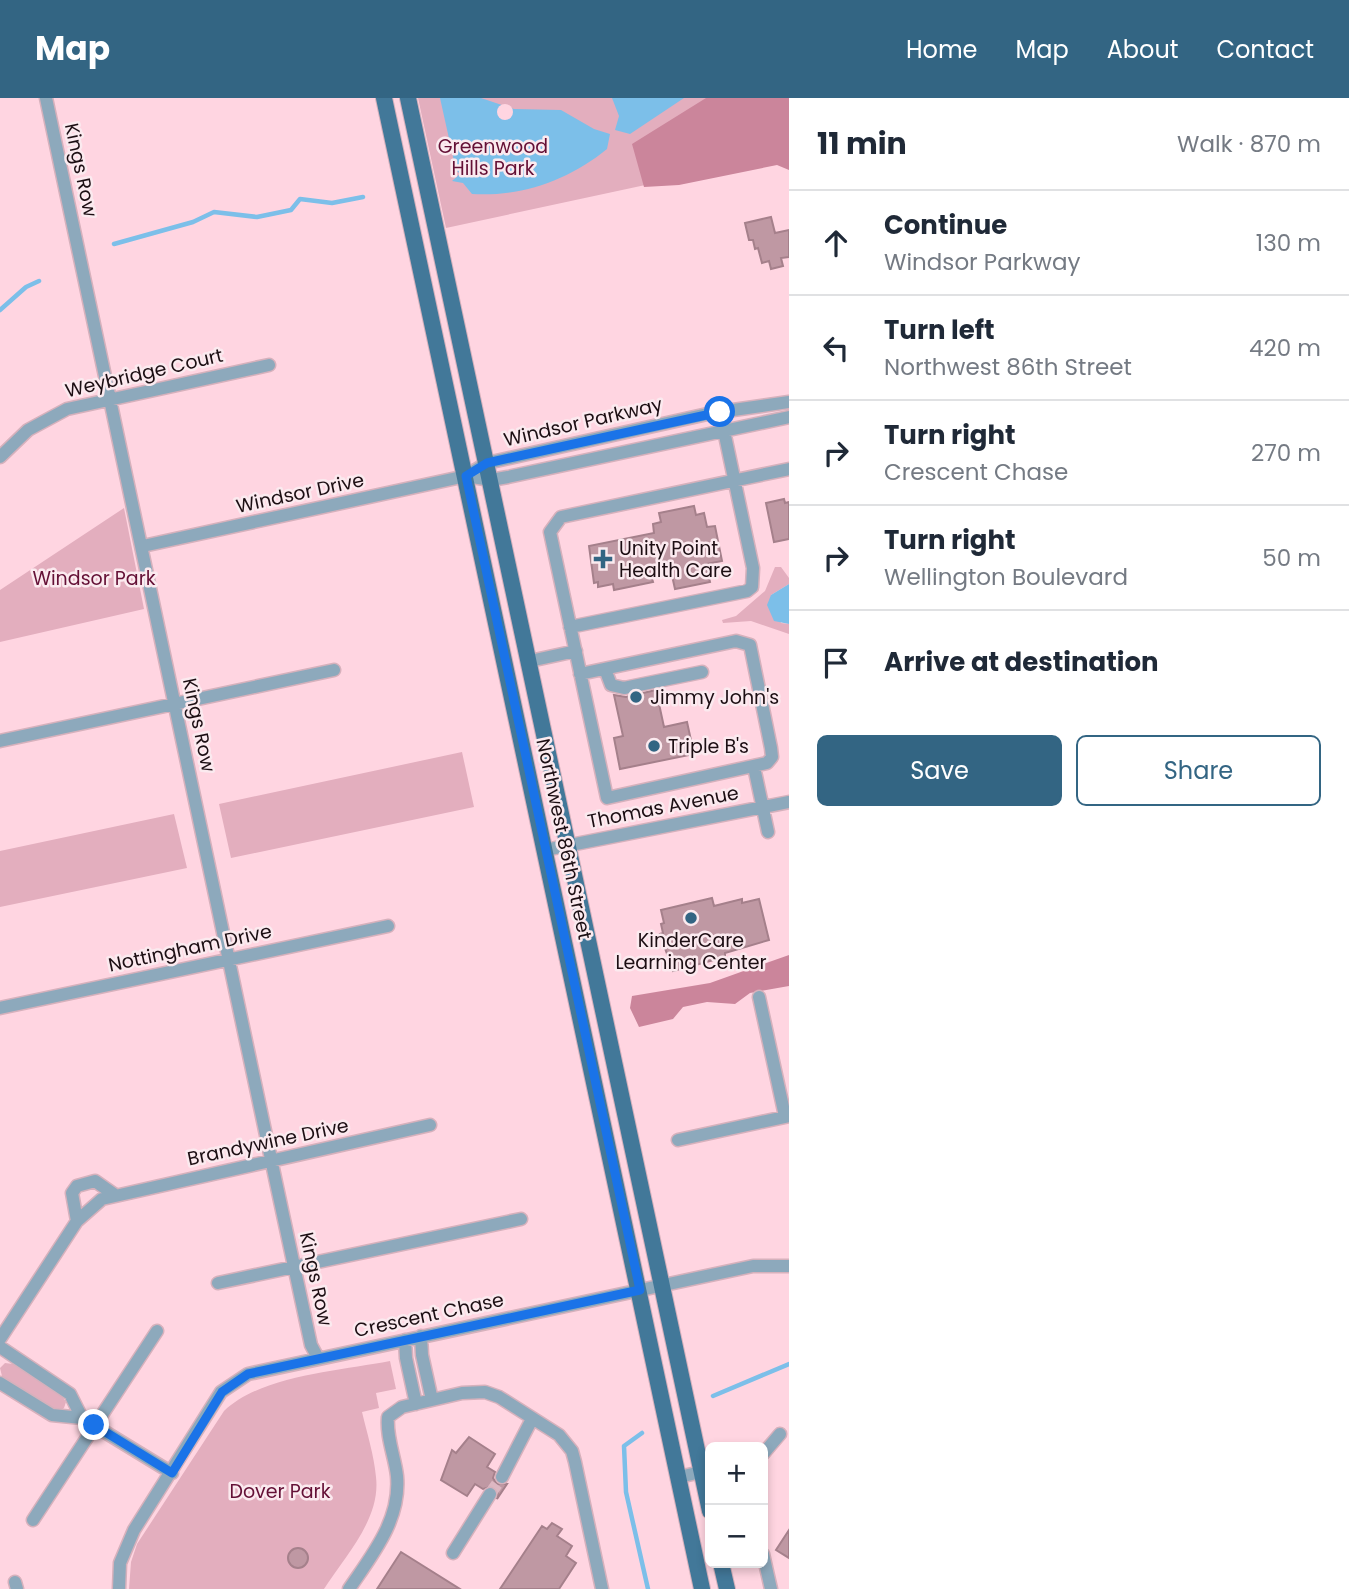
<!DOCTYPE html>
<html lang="en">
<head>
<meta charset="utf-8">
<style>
  :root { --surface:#fff; --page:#f2f2f3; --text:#1f2937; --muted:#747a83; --line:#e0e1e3; --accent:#336583 }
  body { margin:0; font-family:Poppins,sans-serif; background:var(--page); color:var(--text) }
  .controls { position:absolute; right:21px; bottom:21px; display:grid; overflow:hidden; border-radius:10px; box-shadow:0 4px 10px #0003 }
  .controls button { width:63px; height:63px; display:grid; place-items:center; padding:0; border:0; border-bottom:2px solid var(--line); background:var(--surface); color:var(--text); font:35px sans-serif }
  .stop { position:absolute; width:21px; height:21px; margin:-16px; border:5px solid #1a73e8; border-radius:50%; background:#fff }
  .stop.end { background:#1a73e8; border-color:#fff; box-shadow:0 2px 7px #0008 }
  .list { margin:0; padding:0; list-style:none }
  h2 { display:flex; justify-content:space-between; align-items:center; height:91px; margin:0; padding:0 28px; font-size:30px }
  h2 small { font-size:23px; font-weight:400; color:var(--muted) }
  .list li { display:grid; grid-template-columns:46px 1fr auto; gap:21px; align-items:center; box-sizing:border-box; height:105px; padding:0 28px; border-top:2px solid var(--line) }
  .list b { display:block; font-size:26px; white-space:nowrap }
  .list p { margin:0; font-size:23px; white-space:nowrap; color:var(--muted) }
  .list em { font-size:23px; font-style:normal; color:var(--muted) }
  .actions { display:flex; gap:14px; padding:21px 28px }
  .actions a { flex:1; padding:16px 0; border:2px solid var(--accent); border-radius:10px; text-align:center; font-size:24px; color:var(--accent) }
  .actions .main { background:var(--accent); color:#fff }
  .icon { flex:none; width:38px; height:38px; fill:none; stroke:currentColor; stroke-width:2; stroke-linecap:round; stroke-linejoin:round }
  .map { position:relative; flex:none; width:789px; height:1491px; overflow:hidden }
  header { display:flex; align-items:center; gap:42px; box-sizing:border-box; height:98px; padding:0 35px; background:var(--accent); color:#fff }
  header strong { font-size:33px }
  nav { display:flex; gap:38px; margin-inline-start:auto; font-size:24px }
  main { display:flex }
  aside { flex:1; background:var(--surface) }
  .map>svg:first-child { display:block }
</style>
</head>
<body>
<header>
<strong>Map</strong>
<nav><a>Home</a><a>Map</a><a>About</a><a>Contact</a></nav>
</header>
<main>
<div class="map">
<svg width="789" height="1491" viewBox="0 0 789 1491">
  <rect width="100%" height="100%" fill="#ffd5e1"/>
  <path fill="#e3aebe" d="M418 0H789V56L446 130Z
    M124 410 144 511 0 544V492Z
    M775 469H781L789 480V486L771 497 781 525 789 526V536L751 523 723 525 722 522 736 518 765 493Z
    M462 654 474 709 231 760 219 706Z
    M174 716 187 770 0 809V753Z
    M390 1263 396 1291 376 1295 379 1310 362 1314C367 1335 374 1357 376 1379 381 1421 345 1458 324 1491H129L131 1464 137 1446 224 1313C262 1277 339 1273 390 1263Z
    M5 1265 13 1266 62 1298 66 1304 64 1310 59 1314 3 1282 0 1270Z"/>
  <path fill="#cb859b" d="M706 0H789V72L777 67 679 87 644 89 632 46Z
    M789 857V888L750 895 735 906 707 904 683 909 673 921 639 929 630 910 632 898 710 885Z"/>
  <path fill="#7cbfe9" d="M440 0H481L514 11 561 12 594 31 610 36 607 51C569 82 522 99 472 96L463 85 452 83 460 76 456 72Z
    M612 0H684L630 36 615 32 619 18Z
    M789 486V526L774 523 767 507 771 497Z"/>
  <path fill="#ffd5e1" d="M497 14a8 8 0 1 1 16 0a8 8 0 1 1-16 0Z"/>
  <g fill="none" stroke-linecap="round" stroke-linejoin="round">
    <path stroke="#7cbfe9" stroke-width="4.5" d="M114 146 193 124 214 114 257 119 291 112 300 101 332 105 363 99
      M0 212 26 189 39 183
      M713 1298 789 1266
      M642 1335 624 1348 626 1394 648 1491"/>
  </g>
  <path fill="#bf98a3" stroke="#a5808b" stroke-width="2" d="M771 119 775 135 789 132V159L781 160 783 168 771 171 769 163 762 165 758 150 755 151 753 142H749L745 125Z
    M784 401 785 405 789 404V441L774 444 766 405Z
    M694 408 696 417 704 415 707 429 715 428 722 463 706 466 710 484 675 491 671 473 651 477 653 484 614 492 613 486 598 489V484L594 485 589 448 654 435 653 426 661 424 659 415Z
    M656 592 664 629 687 624 694 656 620 671 614 640 623 638 614 597 626 599Z
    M712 800 714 808 742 801V805L759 801 769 842 725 855V859L673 873 660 836 663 835 661 826 664 825 661 812Z
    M469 1339 495 1356 487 1369 495 1374 493 1380 497 1386H507L497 1401 498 1393 494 1388 483 1391 475 1386 467 1398 441 1382 452 1352 456 1355Z
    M552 1425 562 1431 557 1438 572 1448 566 1458 576 1465 559 1491H500L542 1428 547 1431Z
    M789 1432V1460L776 1452Z
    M288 1460a10 10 0 1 1 20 0a10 10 0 1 1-20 0Z
    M401 1454 460 1491H377Z"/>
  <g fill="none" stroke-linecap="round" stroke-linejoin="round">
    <path stroke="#ddb7c2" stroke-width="12" stroke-dasharray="12 6" stroke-linecap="butt" d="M490 1396 502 1379"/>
    <defs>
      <path id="minor" d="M46 0 274 1075 311 1247 318 1260
        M0 359 28 332 67 311 269 267
        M466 378 487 365 712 315 789 304
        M143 448 466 378 491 382 508 379 789 319
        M570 529 747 493 752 489 753 470 720 314
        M530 563 576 553
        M605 571 611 587 624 590 702 574
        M580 576 736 543 750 547 771 650 772 659 767 665 607 700 550 434 561 419 789 371
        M0 643 334 572
        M754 669 768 734
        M545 752 789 704
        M759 899 785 1018
        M0 910 388 828
        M678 1042 789 1018
        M77 1123 72 1095 77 1088 95 1083 115 1097
        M218 1185 521 1121
        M421 1238 422 1257 432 1302
        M0 1241 77 1123 102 1101 430 1027
        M405 1242 406 1260 416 1306
        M0 1249 70 1296 82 1320
        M0 1285 52 1317 82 1320 172 1375
        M763 1356 780 1336
        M502 1379 532 1321
        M679 1379 710 1372
        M33 1422 157 1233
        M453 1455 490 1396
        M763 1456 771 1491
        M15 1484 17 1491
        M119 1491 120 1465 134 1432 221 1294 248 1276 753 1168H789
        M349 1491C372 1457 401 1422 397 1378 395 1359 386 1339 388 1319L402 1309 462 1295 485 1294 499 1299 559 1337 572 1353 575 1364 602 1491"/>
      <path id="major" d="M384 0 702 1491
        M408 0 710 1413
        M721 1465 727 1491"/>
    </defs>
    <use href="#minor" stroke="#d6b1bc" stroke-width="15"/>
    <use href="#major" stroke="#d6b1bc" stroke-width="18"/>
    <use href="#minor" stroke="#8da9bc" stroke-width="12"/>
    <use href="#major" stroke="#427899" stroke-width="16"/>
  </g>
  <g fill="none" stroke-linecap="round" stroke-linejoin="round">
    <path stroke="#1a73e8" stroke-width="9" d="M94 1327 172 1375 222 1294 248 1276 640 1192 466 378 487 365 720 314"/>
  </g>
  <g fill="#336583" stroke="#fbeaef" stroke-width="2.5">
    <path d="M599.5 450.5h7v7h7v7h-7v7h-7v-7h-7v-7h7z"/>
    <circle cx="636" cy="599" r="7"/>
    <circle cx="654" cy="648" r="7"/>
    <circle cx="691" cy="820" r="7"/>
  </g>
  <g text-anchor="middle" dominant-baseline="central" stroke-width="5" stroke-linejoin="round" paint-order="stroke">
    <g font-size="19" fill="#641036" stroke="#fbeaef">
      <text x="493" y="48">Greenwood<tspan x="493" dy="22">Hills Park</tspan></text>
      <text x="94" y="480">Windsor Park</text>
      <text x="280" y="1393">Dover Park</text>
    </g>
    <g font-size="19" fill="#1c0e13" stroke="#fbeaef">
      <text transform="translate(81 72) rotate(78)">Kings Row</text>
      <text transform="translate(144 275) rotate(-13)">Weybridge Court</text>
      <text transform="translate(583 324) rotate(-13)">Windsor Parkway</text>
      <text transform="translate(300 395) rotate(-12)">Windsor Drive</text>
      <text transform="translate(199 627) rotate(78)">Kings Row</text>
      <text transform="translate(663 709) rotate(-11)">Thomas Avenue</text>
      <text transform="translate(564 741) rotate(78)">Northwest 86th Street</text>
      <text transform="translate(190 850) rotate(-12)">Nottingham Drive</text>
      <text transform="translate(268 1044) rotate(-12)">Brandywine Drive</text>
      <text transform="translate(316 1181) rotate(78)">Kings Row</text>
      <text transform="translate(429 1217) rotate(-12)">Crescent Chase</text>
    </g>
    <g font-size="19" fill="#1c0e13" stroke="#fbeaef" text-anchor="start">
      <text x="619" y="450">Unity Point<tspan x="619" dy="22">Health Care</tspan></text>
      <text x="650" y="599">Jimmy John's</text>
      <text x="668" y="648">Triple B's</text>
      <text x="691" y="842" text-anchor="middle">KinderCare<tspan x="691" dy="22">Learning Center</tspan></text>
    </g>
  </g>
</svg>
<div class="controls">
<button>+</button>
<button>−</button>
</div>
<div class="stop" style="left:720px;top:314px"></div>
<div class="stop end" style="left:94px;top:1327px"></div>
</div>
<aside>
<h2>11 min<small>Walk · 870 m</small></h2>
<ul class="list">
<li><svg class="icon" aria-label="ahead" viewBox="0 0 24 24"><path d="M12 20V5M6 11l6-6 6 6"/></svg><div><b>Continue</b><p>Windsor Parkway</p></div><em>130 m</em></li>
<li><svg class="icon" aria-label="left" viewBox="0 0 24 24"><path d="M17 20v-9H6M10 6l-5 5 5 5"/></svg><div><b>Turn left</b><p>Northwest 86th Street</p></div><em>420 m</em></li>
<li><svg class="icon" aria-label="right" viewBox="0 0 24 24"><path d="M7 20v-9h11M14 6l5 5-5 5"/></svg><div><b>Turn right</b><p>Crescent Chase</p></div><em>270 m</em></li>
<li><svg class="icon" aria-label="right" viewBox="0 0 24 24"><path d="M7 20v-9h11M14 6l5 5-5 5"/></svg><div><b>Turn right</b><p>Wellington Boulevard</p></div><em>50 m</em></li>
<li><svg class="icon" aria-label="arrive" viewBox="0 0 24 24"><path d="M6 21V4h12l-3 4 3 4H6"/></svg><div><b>Arrive at destination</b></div></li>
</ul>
<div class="actions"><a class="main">Save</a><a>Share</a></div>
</aside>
</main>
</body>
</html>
